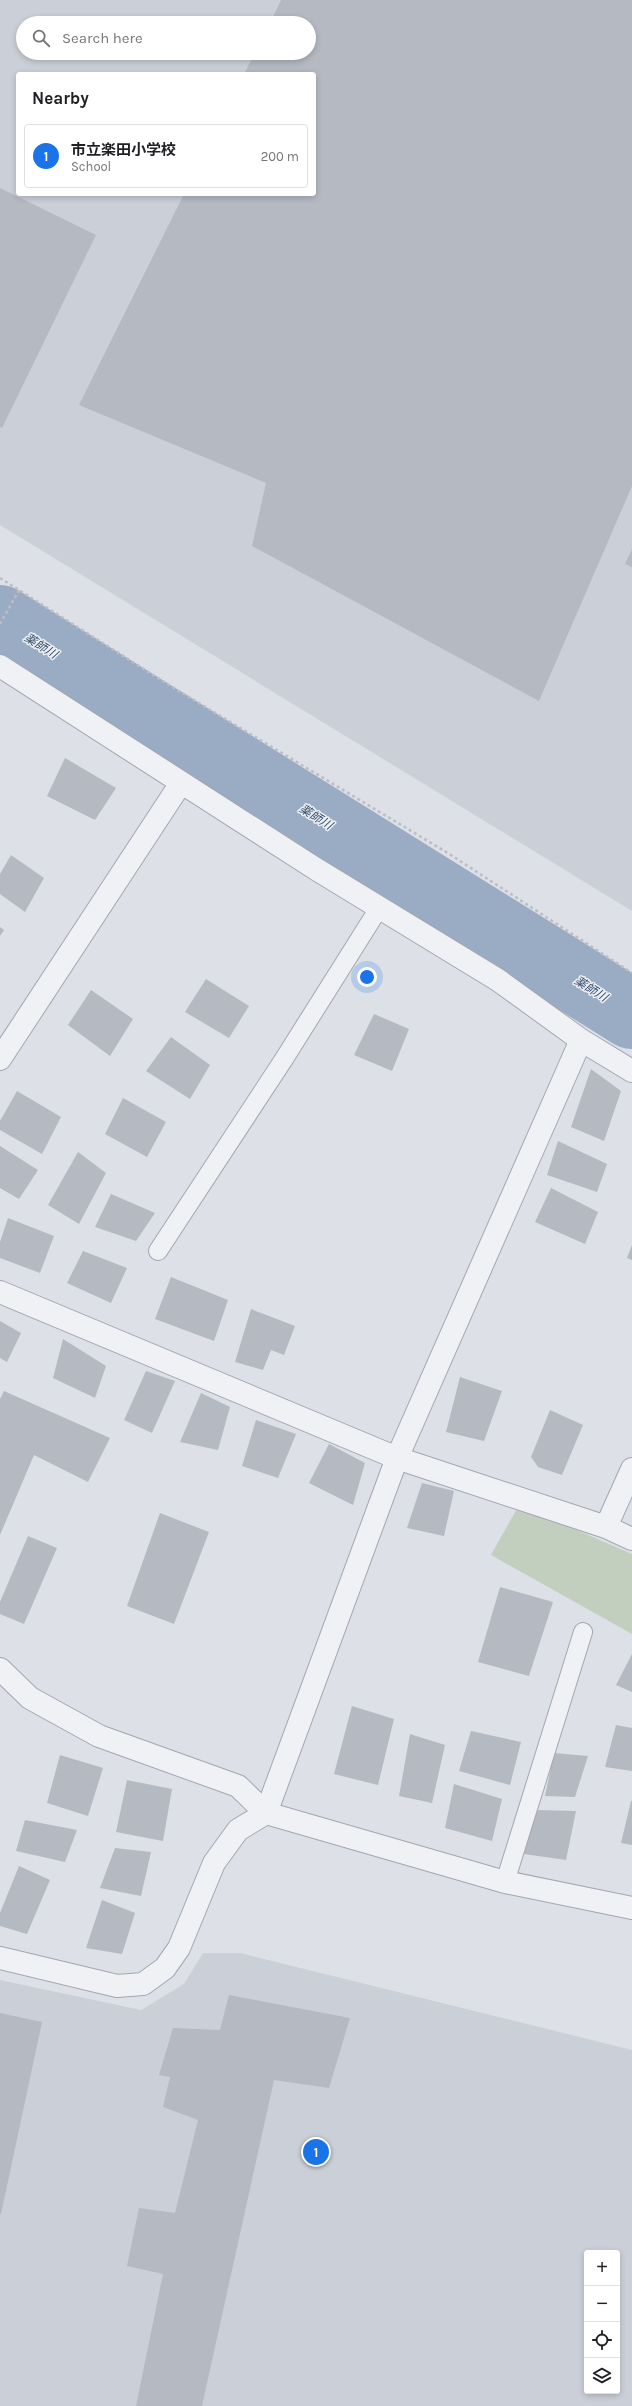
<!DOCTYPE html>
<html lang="en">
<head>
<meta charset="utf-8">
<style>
  :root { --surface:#fff; --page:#f2f2f2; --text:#202124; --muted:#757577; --line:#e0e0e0; --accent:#1a73e8 }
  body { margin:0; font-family:Karla,"Noto Sans JP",sans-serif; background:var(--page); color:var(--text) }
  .controls { position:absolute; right:12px; bottom:12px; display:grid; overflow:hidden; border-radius:4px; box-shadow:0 2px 6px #0003 }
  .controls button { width:36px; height:36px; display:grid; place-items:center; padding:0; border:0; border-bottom:1px solid var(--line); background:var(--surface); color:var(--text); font:20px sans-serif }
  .you { position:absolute; left:367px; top:977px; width:14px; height:14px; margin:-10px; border:3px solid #fff; border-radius:50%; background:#1a73e8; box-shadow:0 0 0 6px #1a73e833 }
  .badge { display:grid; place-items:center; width:26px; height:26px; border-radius:50%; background:var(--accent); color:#fff; font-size:13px; font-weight:700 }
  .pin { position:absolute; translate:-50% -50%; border:2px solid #fff; box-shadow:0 1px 4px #0006 }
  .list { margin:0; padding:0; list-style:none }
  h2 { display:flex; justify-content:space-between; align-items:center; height:52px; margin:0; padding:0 16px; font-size:17px }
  h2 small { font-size:13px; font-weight:400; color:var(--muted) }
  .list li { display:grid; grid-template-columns:26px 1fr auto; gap:12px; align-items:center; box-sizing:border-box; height:64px; margin:0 8px 8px; padding:0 8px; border:1px solid var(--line); border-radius:4px }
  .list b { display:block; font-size:15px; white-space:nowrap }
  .list p { margin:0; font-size:13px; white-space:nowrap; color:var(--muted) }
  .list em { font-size:13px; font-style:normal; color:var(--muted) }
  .icon { flex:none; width:22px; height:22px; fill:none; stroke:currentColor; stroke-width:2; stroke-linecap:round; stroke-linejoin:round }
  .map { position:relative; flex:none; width:632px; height:2406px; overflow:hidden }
  .search { position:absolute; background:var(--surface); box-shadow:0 2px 6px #0003; left:16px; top:16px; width:300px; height:44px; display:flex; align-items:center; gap:10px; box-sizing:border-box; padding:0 14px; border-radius:22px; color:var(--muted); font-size:15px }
  .panel { position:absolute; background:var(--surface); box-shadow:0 2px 6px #0003; left:16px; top:72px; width:300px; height:124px; border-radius:4px }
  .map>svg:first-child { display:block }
</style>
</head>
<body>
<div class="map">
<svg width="632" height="2406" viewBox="0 0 632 2406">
  <rect width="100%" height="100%" fill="#dde0e6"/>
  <path fill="#cbcfd7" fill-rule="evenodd" d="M0 0H632V911L0 525ZM23 23H309V53H23ZM18 74H314V194H18Z
    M203 1953H240L632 2050V2406H0V1980L141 2010 184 1984ZM587 2253H617V2391H587Z"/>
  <path fill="#c2cfbf" d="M519 1505 632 1554V1634L491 1555Z"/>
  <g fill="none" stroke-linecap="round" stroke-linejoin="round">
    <path stroke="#9aabc4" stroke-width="70" d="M0 620 632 1014"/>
  </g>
  <path fill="#b5b9c2" d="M281 0H632V486L539 701 252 546 266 483 79 405 184 194H314V74H244L255 53H309V23H270Z
    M0 188 96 235 2 428 0 427Z
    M632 549V567L625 564Z
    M65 758 116 788 95 820 47 796Z
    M11 855 44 878 25 912 0 894V874Z
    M0 927 4 930 0 936Z
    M206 979 249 1006 229 1038 185 1012Z
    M91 990 133 1019 110 1056 68 1025Z
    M374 1014 409 1029 392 1071 354 1055Z
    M171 1037 210 1065 190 1099 146 1071Z
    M591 1069 621 1091 604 1141 571 1127Z
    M17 1091 61 1117 42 1154 0 1130V1121Z
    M123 1098 166 1122 147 1157 105 1134Z
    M558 1141 607 1164 597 1192 547 1175Z
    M0 1146 38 1170 19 1199 0 1188Z
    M78 1152 106 1173 79 1224 48 1205Z
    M551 1188 598 1212 585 1244 535 1222Z
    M111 1194 155 1213 136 1241 95 1227Z
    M8 1218 54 1236 40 1273 0 1258V1242Z
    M632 1245V1260L627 1258Z
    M83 1251 127 1268 111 1303 67 1283Z
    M171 1277 228 1300 214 1341 155 1319Z
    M251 1309 295 1326 284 1355 271 1350 263 1370 235 1362Z
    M0 1321 21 1333 7 1362 0 1358Z
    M63 1339 106 1366 95 1398 53 1378Z
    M146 1371 175 1381 152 1433 124 1420Z
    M460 1377 502 1391 484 1441 446 1432Z
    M4 1391 110 1438 88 1482 34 1455 0 1535V1399Z
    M201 1393 230 1407 218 1450 180 1442Z
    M550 1410 583 1425 562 1475 538 1467 531 1457Z
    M256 1420 296 1434 278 1478 242 1466Z
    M329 1444 365 1463 353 1505 309 1483Z
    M422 1483 454 1491 444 1536 407 1528Z
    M160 1513 209 1532 174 1624 127 1606Z
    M28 1536 57 1548 24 1624 0 1614V1602Z
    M500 1587 553 1602 529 1676 478 1662Z
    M632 1654V1692L616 1685Z
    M352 1706 394 1719 378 1785 334 1774Z
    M616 1725 632 1728V1771L605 1767Z
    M471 1731 521 1742 510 1785 459 1771Z
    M410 1734 445 1745 432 1803 399 1796Z
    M554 1753 588 1756 575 1797 545 1796Z
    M60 1755 103 1768 88 1816 47 1803Z
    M127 1780 172 1789 163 1841 116 1832Z
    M454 1784 502 1799 492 1841 445 1828Z
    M631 1801H632V1845L621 1843Z
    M536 1810 576 1811 566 1860 524 1854Z
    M25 1820 77 1830 65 1862 16 1851Z
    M115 1848 151 1852 141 1896 100 1888Z
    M19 1866 50 1880 27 1934 0 1926V1913Z
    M102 1900 135 1913 122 1954 86 1948Z
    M229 1995 350 2018 329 2088 274 2080 202 2406H136L163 2274 127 2266 139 2208 175 2213 198 2120 163 2107 170 2077 159 2075 173 2028 220 2030Z
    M0 2013 42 2022 1 2214H0Z"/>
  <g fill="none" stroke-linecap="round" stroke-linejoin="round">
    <defs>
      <path id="lane" d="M158 1251 284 1059 379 908
        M505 1882 583 1632"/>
      <path id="street" d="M0 666 316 869 498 980 581 1040 632 1071
        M0 1059 181 783
        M0 1292 397 1458 581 1040
        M606 1527 632 1469
        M0 1669 30 1698 99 1736 238 1786 266 1813 505 1882 632 1908
        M0 1958 117 1986 143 1984 165 1968 179 1948 214 1863 238 1830 266 1813 397 1458 606 1527 632 1539"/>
    </defs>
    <use href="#lane" stroke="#a3a7af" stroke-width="20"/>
    <use href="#street" stroke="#a3a7af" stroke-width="24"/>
    <path stroke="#bbbec5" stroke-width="2.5" stroke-dasharray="3 3" stroke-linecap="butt" d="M0 578 169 685 451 855 632 973
      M0 624 19 590"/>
    <use href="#lane" stroke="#eff1f5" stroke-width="18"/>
    <use href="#street" stroke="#eff1f5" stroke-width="22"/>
  </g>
  <g text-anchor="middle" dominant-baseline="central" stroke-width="3" stroke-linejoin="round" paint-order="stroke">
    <g font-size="12" font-style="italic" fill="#354a6c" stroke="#eceff4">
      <text transform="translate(41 646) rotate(32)">薬師川</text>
      <text transform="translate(316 817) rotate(32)">薬師川</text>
      <text transform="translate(591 989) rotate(32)">薬師川</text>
    </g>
  </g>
</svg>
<div class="controls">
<button>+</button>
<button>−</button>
<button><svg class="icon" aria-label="locate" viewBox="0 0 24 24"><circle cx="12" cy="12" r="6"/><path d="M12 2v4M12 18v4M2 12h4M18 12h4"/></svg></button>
<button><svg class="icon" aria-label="layers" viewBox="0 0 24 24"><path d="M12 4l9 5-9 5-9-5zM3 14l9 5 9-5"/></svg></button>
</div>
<div class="you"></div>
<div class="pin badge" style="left:316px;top:2152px">1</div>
<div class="search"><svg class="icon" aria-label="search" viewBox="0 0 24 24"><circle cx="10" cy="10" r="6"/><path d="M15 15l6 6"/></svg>Search here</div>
<section class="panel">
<h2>Nearby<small></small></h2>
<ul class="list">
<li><span class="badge">1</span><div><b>市立楽田小学校</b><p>School</p></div><em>200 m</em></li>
</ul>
</section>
</div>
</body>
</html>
